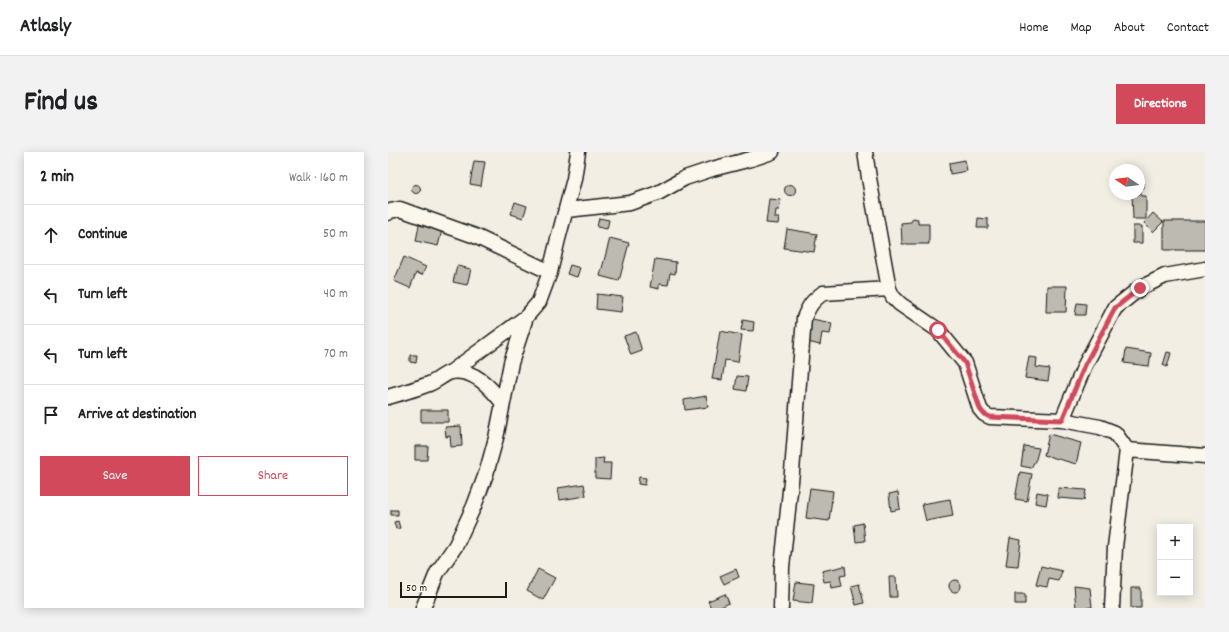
<!DOCTYPE html>
<html lang="en">
<head>
<meta charset="utf-8">
<style>
  :root { --surface:#fff; --page:#f2f2f2; --text:#202124; --muted:#757577; --line:#e0e0e0; --accent:#d1495b }
  body { margin:0; font-family:Dekko,sans-serif; background:var(--page); color:var(--text) }
  .controls { position:absolute; right:12px; bottom:12px; display:grid; overflow:hidden; border-radius:0px; box-shadow:0 2px 10px #0003 }
  .controls button { width:36px; height:36px; display:grid; place-items:center; padding:0; border:0; border-bottom:1px solid var(--line); background:var(--surface); color:var(--text); font:20px sans-serif }
  .compass { position:absolute; left:721px; top:12px; width:36px; height:36px; border-radius:50%; background:var(--surface); box-shadow:0 2px 10px #0003; rotate:283deg }
  .scale { position:absolute; left:12px; bottom:10px; width:107px; box-sizing:border-box; padding-left:4px; border:2px solid #1c1c1c; border-top:0; font-size:11px; line-height:14px; white-space:nowrap; color:#1c1c1c; -webkit-text-stroke:3px #fbf7ec; paint-order:stroke }
  .stop { position:absolute; width:12px; height:12px; margin:-9px; border:3px solid #d1495b; border-radius:50%; background:#fff }
  .stop.end { background:#d1495b; border-color:#fff; box-shadow:0 1px 4px #0008 }
  .list { margin:0; padding:0; list-style:none }
  h2 { display:flex; justify-content:space-between; align-items:center; height:52px; margin:0; padding:0 16px; font-size:17px }
  h2 small { font-size:13px; font-weight:400; color:var(--muted) }
  .list li { display:grid; grid-template-columns:26px 1fr auto; gap:12px; align-items:center; box-sizing:border-box; height:60px; padding:0 16px; border-top:1px solid var(--line) }
  .list b { display:block; font-size:15px; white-space:nowrap }
  .list em { font-size:13px; font-style:normal; color:var(--muted) }
  .actions { display:flex; gap:8px; padding:12px 16px }
  .actions a { flex:1; padding:9px 0; border:1px solid var(--accent); border-radius:0px; text-align:center; font-size:14px; color:var(--accent) }
  .actions .main { background:var(--accent); color:#fff }
  .icon { flex:none; width:22px; height:22px; fill:none; stroke:currentColor; stroke-width:2; stroke-linecap:round; stroke-linejoin:round }
  .map { position:relative; flex:none; width:817px; height:456px; overflow:hidden; border-radius:0px }
  header { display:flex; align-items:center; gap:24px; box-sizing:border-box; height:56px; padding:0 20px; background:var(--surface); border-bottom:1px solid var(--line) }
  header strong { font-size:19px }
  nav { display:flex; gap:22px; margin-inline-start:auto; font-size:14px }
  .intro { display:flex; align-items:center; justify-content:space-between; box-sizing:border-box; height:96px; padding:0 24px }
  h1 { margin:0; font-size:28px }
  .button { padding:10px 18px; border-radius:0px; background:var(--accent); color:#fff; font-size:14px; font-weight:700 }
  main { display:flex; gap:24px; padding:0 24px }
  aside { flex:1; background:var(--surface); border-radius:0px; box-shadow:0 2px 10px #0003 }
  .map>svg:first-child { display:block }
</style>
</head>
<body>
<header>
<strong>Atlasly</strong>
<nav><a>Home</a><a>Map</a><a>About</a><a>Contact</a></nav>
</header>
<div class="intro"><h1>Find us</h1><a class="button">Directions</a></div>
<main>
<aside>
<h2>2 min<small>Walk · 160 m</small></h2>
<ul class="list">
<li><svg class="icon" aria-label="ahead" viewBox="0 0 24 24"><path d="M12 20V5M6 11l6-6 6 6"/></svg><div><b>Continue</b></div><em>50 m</em></li>
<li><svg class="icon" aria-label="left" viewBox="0 0 24 24"><path d="M17 20v-9H6M10 6l-5 5 5 5"/></svg><div><b>Turn left</b></div><em>40 m</em></li>
<li><svg class="icon" aria-label="left" viewBox="0 0 24 24"><path d="M17 20v-9H6M10 6l-5 5 5 5"/></svg><div><b>Turn left</b></div><em>70 m</em></li>
<li><svg class="icon" aria-label="arrive" viewBox="0 0 24 24"><path d="M6 21V4h12l-3 4 3 4H6"/></svg><div><b>Arrive at destination</b></div></li>
</ul>
<div class="actions"><a class="main">Save</a><a>Share</a></div>
</aside>
<div class="map">
<svg width="817" height="456" viewBox="0 0 817 456">
  <rect width="100%" height="100%" fill="#f2eee4"/>
  <filter id="ink" filterUnits="userSpaceOnUse"><feTurbulence type="fractalNoise" baseFrequency=".025" numOctaves="2"/><feDisplacementMap in="SourceGraphic" scale="8" xChannelSelector="R" yChannelSelector="G"/><feConvolveMatrix kernelMatrix="1 2 1 2 8 2 1 2 1" color-interpolation-filters="sRGB"/></filter>
  <g filter="url(#ink)">
    <path fill="#bdbab1" stroke="#1c1c1c" d="M577 8 579 19 562 22 561 11Z
      M86 9 97 10 93 34 82 32Z
      M751 24H755L756 36H753V44H758V67H745L744 42H751Z
      M396.5 38a5.5 5.5 0 1 1 11 0a5.5 5.5 0 1 1-11 0Z
      M23.5 37a4.5 4.5 0 1 1 9 0a4.5 4.5 0 1 1-9 0Z
      M381 47 393 48 391 58H388L387 66H391L390 72 378 71Z
      M127 50 139 54 135 66 123 62Z
      M765 61 775 70 765 80 756 71Z
      M211 66 221 68 219 77 209 75Z
      M525 66 530 67V72H541V92H514L513 71 523 70Z
      M590 66 600 67V76H589Z
      M776 69H817V98H776Z
      M31 73 54 78 50 94 28 89Z
      M745 74H754V91H745Z
      M399 77 429 82 426 100 396 96Z
      M222 86 241 91 231 129 212 124Z
      M16 105 38 115 34 123 28 121 22 136 6 129Z
      M267 107 288 110 287 122 282 121 280 133 271 132V137L262 135Z
      M182 113 192 116 189 125 179 122Z
      M69 114 83 117 79 133 65 130Z
      M659 134H679L678 160H658Z
      M209 142 235 145 233 160 208 157Z
      M689 151 698 152 697 163H687Z
      M424 167 444 171 442 182 434 181 432 193 420 190Z
      M355 168 366 170 365 179 353 178Z
      M332 179 354 183 350 210 337 208 334 228 324 227Z
      M248 180 254 199 243 203 236 184Z
      M738 197 763 201 761 214 736 211Z
      M779 200 783 201 779 215 775 213Z
      M22 203H29L28 211 22 210Z
      M641 205 649 206 648 215 662 217 660 229 637 226Z
      M349 224 360 225 358 239 347 237Z
      M318 244 320 255 297 258 296 248Z
      M33 258H60V270H33Z
      M73 274 74 294 63 295 62 284 58 285 57 275Z
      M661 282 693 291 688 312 656 303Z
      M27 294H40L39 308H27Z
      M636 294 651 296 648 307 643 316 633 314Z
      M216 306 215 311H223L222 327 207 326V307Z
      M632 320 644 322 639 349 627 347Z
      M251 325 258 326 257 333 250 332Z
      M196 332 198 344 172 348 170 336Z
      M422 336 445 339 441 369 418 366Z
      M671 336 698 338 696 348 670 346Z
      M510 340 512 357 503 359 501 342Z
      M649 340 660 342 658 353 647 351Z
      M562 347 565 364 538 369 534 352Z
      M3 358H10V363H3Z
      M10 369 12 376 8 377 6 370Z
      M475 371 477 389 468 390 466 373Z
      M622 386 633 388 630 414 618 413Z
      M457 414 458 423 452 424 454 434 444 436 443 429 436 430 434 419Z
      M653 414 674 419 671 429 661 427 659 435 648 433Z
      M150 417 167 426 155 448 139 439Z
      M348 417 351 425 336 432 332 424Z
      M501 425H508L509 445H502Z
      M561 434a6 6 0 1 1 12 0a6 6 0 1 1-12 0Z
      M408 430 426 432 424 451 405 449Z
      M471 432 476 451 468 453 463 434Z
      M686 434 702 436 704 455 699 456H688Z
      M743 436H753V456H743Z
      M337 442 341 451 331 456H323L320 449Z
      M627 442H637V452H627Z"/>
    <g fill="none" stroke-linecap="round" stroke-linejoin="round">
      <defs>
        <path id="minor" d="M477 0 481 26 501 137 505 145 512 152 550 178 577 211 592 257 596 262 602 265 674 268 712 275 727 281 739 298 817 304
          M179 58 242 51 270 41 297 26 324 17 363 7 384 0
          M0 61 2 59 12 57 87 84 162 120
          M63 220 138 165
          M0 245C14 241 28 237 41 232 49 229 56 222 63 220 85 216 102 235 114 250
          M674 268 697 213 727 156 752 136 777 124 817 117
          M35 456 49 421 68 393 86 354 98 322 108 286 123 211 138 165 151 150 162 120 170 87 186 27 190 0
          M393 456 394 415 404 320 416 166C421 154 424 149 435 141L501 137
          M724 456 727 395 739 298"/>
      </defs>
      <use href="#minor" stroke="#1c1c1c" stroke-width="17"/>
      <use href="#minor" stroke="#fbf7ec" stroke-width="14"/>
    </g>
  </g>
  <g fill="none" stroke-linecap="round" stroke-linejoin="round" filter="url(#ink)">
    <path stroke="#d1495b" stroke-width="5" d="M550 178 577 211 592 257 596 262 602 265 674 268 697 213 727 156 752 136"/>
  </g>
</svg>
<div class="controls">
<button>+</button>
<button>−</button>
</div>
<svg class="compass" viewBox="-18 -18 36 36"><path d="M0-13l5 13h-10z" fill="#e53935"/><path d="M0 13l5-13h-10z" fill="#757577"/></svg>
<div class="scale">50 m</div>
<div class="stop" style="left:550px;top:178px"></div>
<div class="stop end" style="left:752px;top:136px"></div>
</div>
</main>
</body>
</html>
